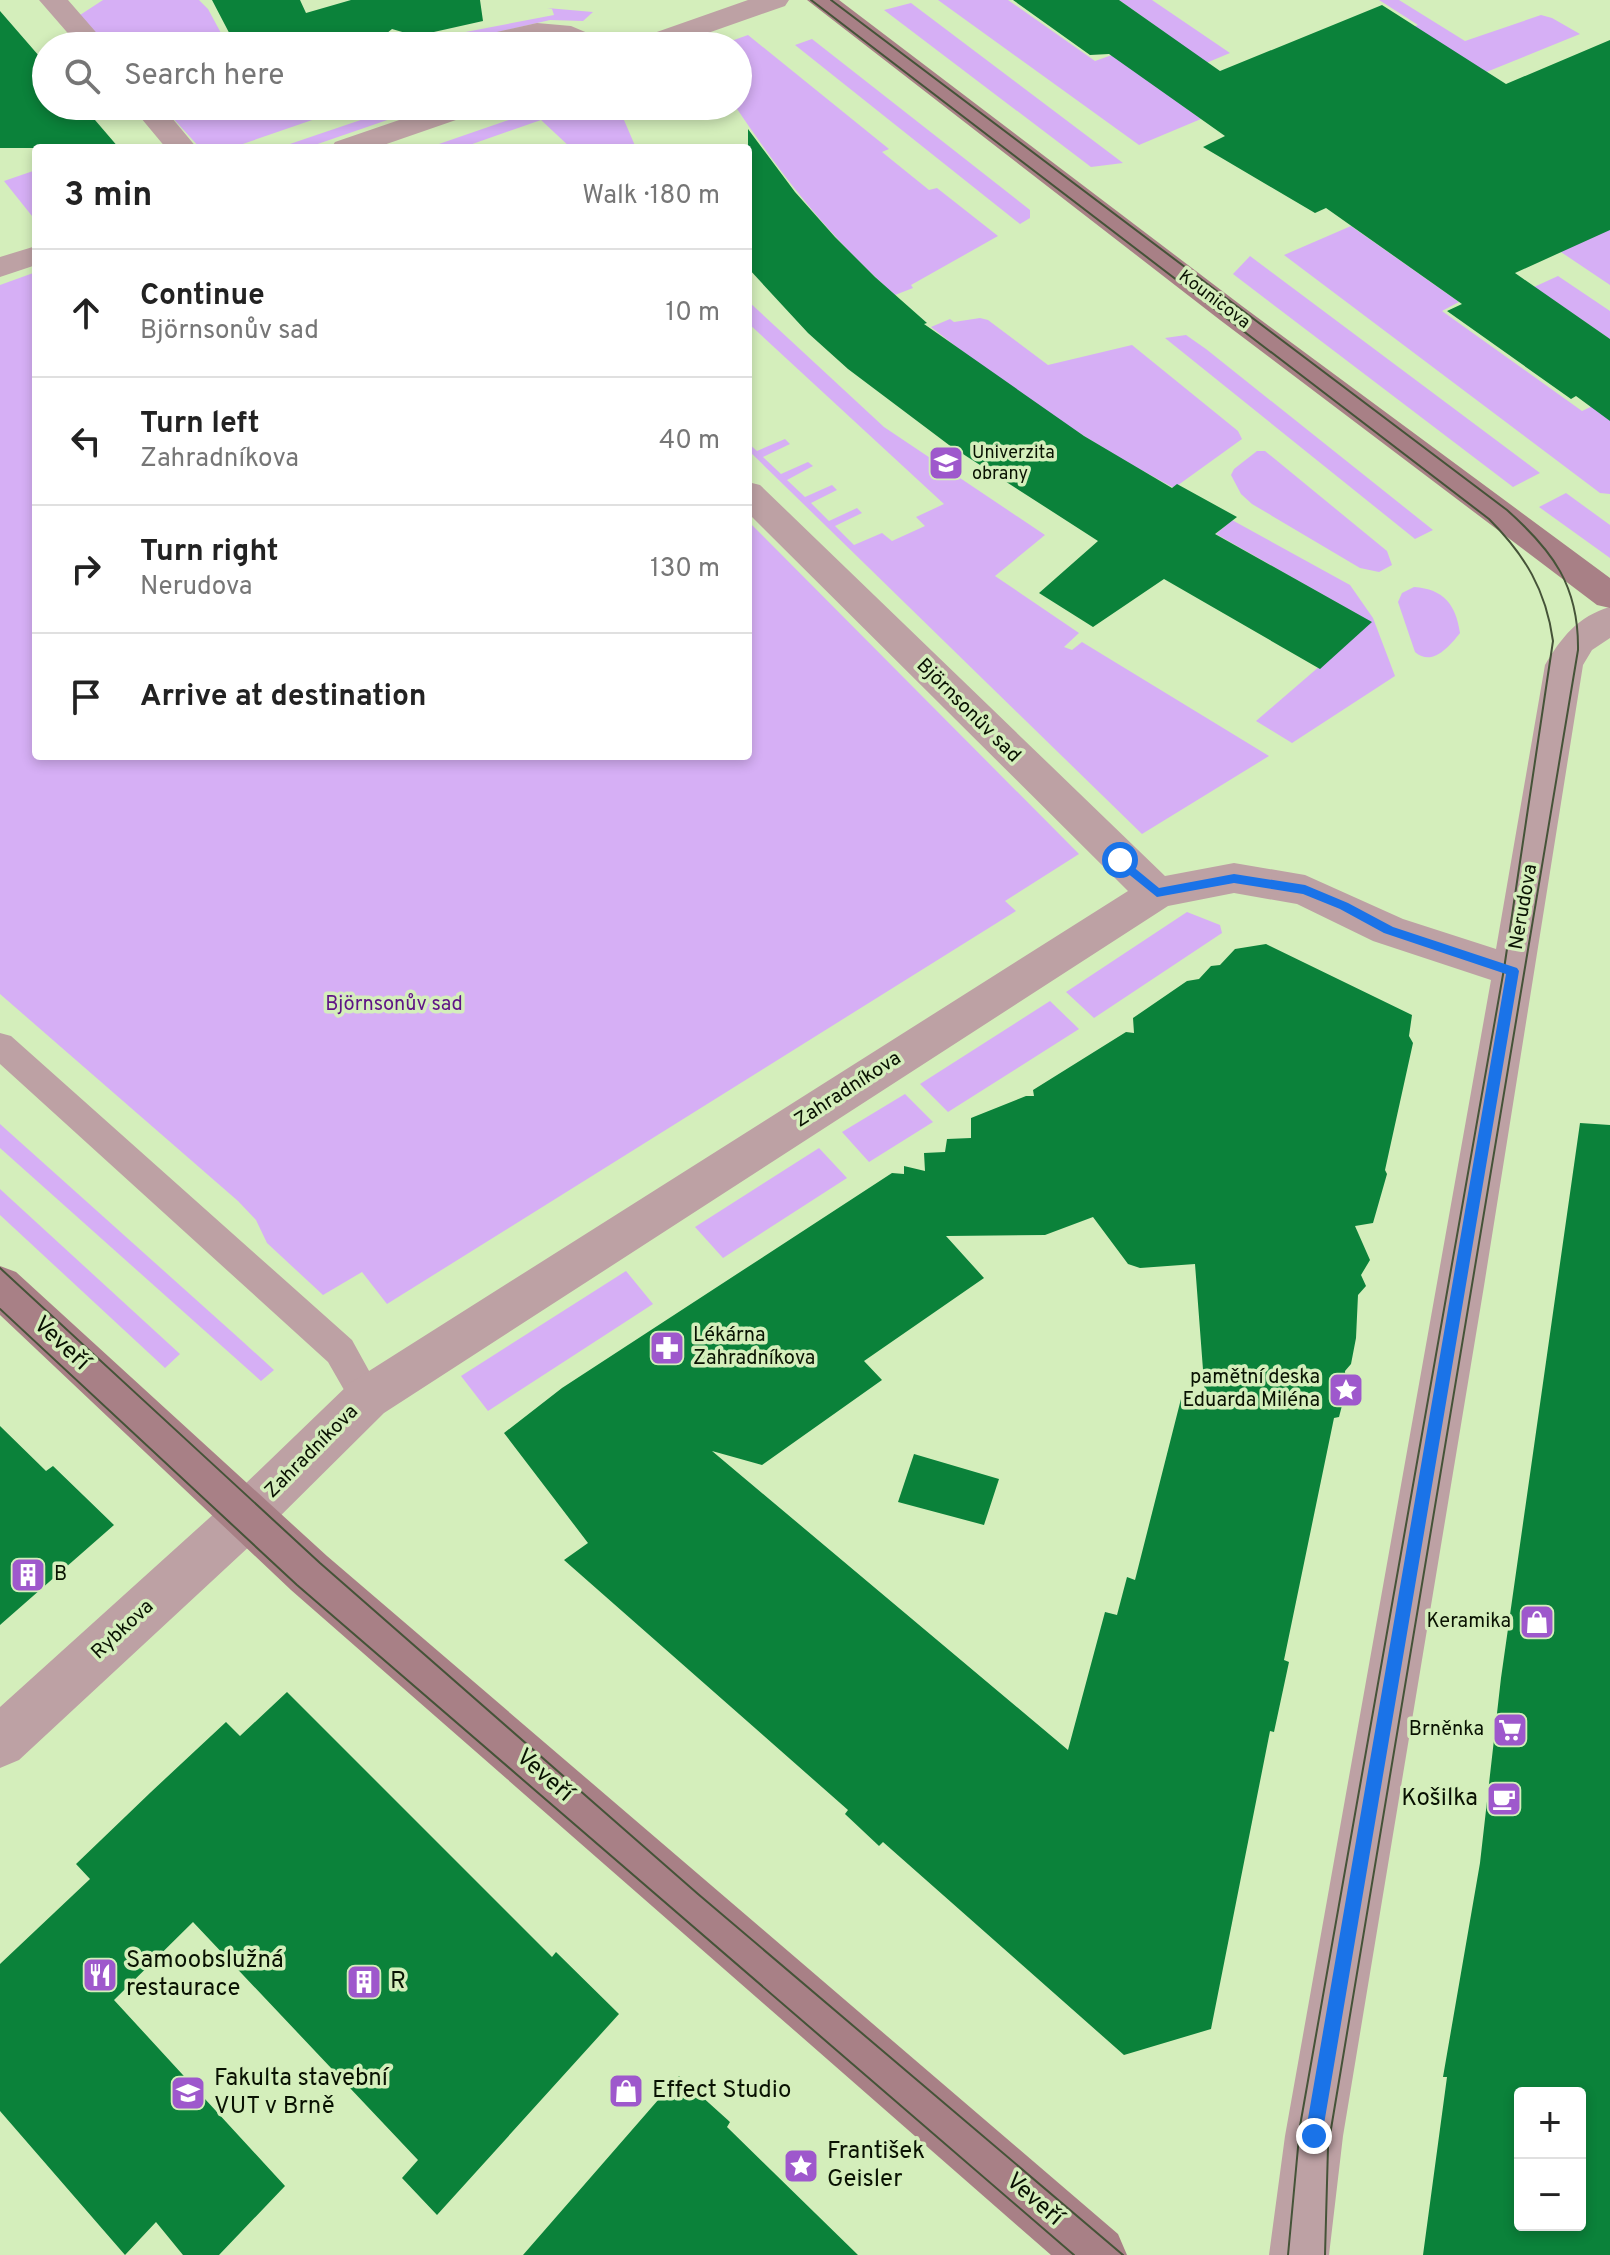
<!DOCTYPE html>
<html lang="en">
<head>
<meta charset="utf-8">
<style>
  :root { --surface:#fff; --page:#f6f6f6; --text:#222; --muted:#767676; --line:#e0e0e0 }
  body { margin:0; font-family:Overpass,sans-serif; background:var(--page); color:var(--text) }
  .controls { position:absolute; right:24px; bottom:24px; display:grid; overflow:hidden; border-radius:8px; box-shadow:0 4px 12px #0003 }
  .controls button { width:72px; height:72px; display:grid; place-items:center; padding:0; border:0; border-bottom:2px solid var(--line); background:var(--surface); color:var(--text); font:40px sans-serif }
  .stop { position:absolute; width:24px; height:24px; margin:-18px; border:6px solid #1a73e8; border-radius:50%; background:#fff }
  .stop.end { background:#1a73e8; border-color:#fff; box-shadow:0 2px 8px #0008 }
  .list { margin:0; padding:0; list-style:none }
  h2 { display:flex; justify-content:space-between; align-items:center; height:104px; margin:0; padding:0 32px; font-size:34px }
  h2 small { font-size:26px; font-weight:400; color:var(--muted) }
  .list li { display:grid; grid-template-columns:52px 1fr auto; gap:24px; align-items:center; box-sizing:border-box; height:128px; padding:0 32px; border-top:2px solid var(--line) }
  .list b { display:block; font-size:30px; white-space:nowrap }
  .list p { margin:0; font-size:26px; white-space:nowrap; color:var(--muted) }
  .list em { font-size:26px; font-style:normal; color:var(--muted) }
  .icon { flex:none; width:44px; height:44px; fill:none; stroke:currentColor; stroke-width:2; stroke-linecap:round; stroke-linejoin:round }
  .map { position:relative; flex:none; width:1610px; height:2255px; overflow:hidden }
  .search { position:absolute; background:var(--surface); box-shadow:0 4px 12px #0003; left:32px; top:32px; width:720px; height:88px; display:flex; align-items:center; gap:20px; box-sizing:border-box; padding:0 28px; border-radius:44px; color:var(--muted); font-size:30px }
  .panel { position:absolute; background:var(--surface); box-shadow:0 4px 12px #0003; left:32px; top:144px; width:720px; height:616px; border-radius:8px }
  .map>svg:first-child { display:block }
</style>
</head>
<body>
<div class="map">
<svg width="1610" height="2255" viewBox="0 0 1610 2255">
  <rect width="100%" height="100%" fill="#d4eebb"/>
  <path fill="#d6aff5" d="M103 0H199L208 9 228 46H108L80 15Z
    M938 0H1008L1095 61 1112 55 1201 119 1139 145Z
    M1119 0H1152L1230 53 1199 66 1164 32Z
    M1379 0H1399L1465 41 1541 15 1552 18 1580 34 1474 77 1610 164V285L1482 199 1368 45 1418 25Z
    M911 3 1123 163 1091 167 884 10Z
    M547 8 593 12 583 21 550 20 463 40 429 39 554 15 552 9Z
    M748 35 889 149 882 152 929 190 937 188 998 236 911 285 913 288 895 295C832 240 782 176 735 106H738V46H717Z
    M812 39 1030 210V218L1020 224 795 45Z
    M162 106H328L318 118 231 148H200Z
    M402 106H428L306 148H278Z
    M549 106H618L636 148H571L541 120 461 148H439L436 145Z
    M36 170V214L32 216 4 181Z
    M1351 226 1459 302 1442 311 1582 411 1610 398V494L1600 493 1284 255Z
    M1250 256 1540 473 1513 487 1233 274Z
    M36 272V756H748V521L1079 854 1005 901 1016 911 387 1304 362 1272 323 1295 267 1243 256 1220 238 1201 0 994V285Z
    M1558 276 1610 311V339L1534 287Z
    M748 301 884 427 1045 535 995 576 1079 633 1064 647 1072 650 1082 642 1269 756 1142 834 748 450V443L757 451 785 439 790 444 763 457 781 474 808 462 813 466 787 480 805 497 832 485 837 490 811 503 829 521 857 508 862 513 835 526 854 545 882 533 892 541 925 526 916 517 944 504 748 323Z
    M980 318 988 320 1048 365 1132 345 1238 431 1242 439 1174 488C1088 442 1007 388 931 327L950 319 954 322Z
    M1186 335 1206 349 1433 530 1415 539 1165 338Z
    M1257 451H1265L1387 551 1392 565 1379 572 1360 568 1252 504 1241 494 1231 475 1234 469Z
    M1566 493 1610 525V558L1539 507Z
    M1232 520 1350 585 1373 618 1395 676 1292 743 1256 721 1371 622 1216 534Z
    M1414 587C1444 589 1456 605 1460 633 1449 647 1432 667 1415 652L1398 602 1402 593Z
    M1187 912 1220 925 1222 933 1094 1018 1066 992Z
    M1050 1001 1079 1029 948 1112 920 1084Z
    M905 1094 933 1122 869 1162 842 1132Z
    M0 1124 241 1340 274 1370 261 1381 0 1148Z
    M819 1148 847 1178 723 1258 695 1227Z
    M0 1189 180 1354 165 1368 0 1215Z
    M626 1271 653 1304 488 1411 461 1376Z"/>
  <path fill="#0b823a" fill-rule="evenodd" d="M212 0H300L306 13 351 0H480L483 21 416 36 392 29 381 38 385 43 370 46H236Z
    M1013 0H1119L1220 71 1382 5 1506 84 1610 40V230L1515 273 1610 339V421L1576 396 1571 399 1447 311 1462 304 1326 208 1315 213 1203 147 1225 136 1109 54 1090 55Z
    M0 11 46 64V106H83L119 148H0Z
    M748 129 795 192 835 237 875 277 927 323 924 324 1084 436 1172 488 1177 484 1237 517 1215 534 1372 622 1320 669 1164 579 1093 627 1039 593 1098 541 949 445 848 369 808 333 748 268Z
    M1266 944 1412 1015 1409 1036 1413 1043 1385 1170 1387 1174 1373 1223 1355 1226 1370 1260 1361 1275 1366 1286 1358 1295 1356 1338 1351 1364 1345 1371 1346 1390 1339 1417 1334 1418 1284 1660 1289 1662 1274 1732 1270 1731 1211 2029 1124 2055 883 1842 879 1846 845 1814 848 1810 564 1560 588 1543 504 1433 562 1388 892 1173 904 1174V1166L925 1171 924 1153 945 1152 947 1139 971 1138V1118L1026 1096H1034L1033 1090 1126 1032 1134 1033 1133 1018 1187 981 1199 979 1211 966 1220 965 1235 949ZM1093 1217 1128 1264 1140 1268 1195 1264 1205 1396 1183 1391 1135 1580 1127 1577 1117 1615 1105 1612 1068 1750 712 1451 762 1465 882 1380 864 1361 984 1278 946 1236 1045 1235Z
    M1580 1123 1610 1125V2255H1423L1447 2077H1443L1480 1863 1501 1678ZM1520 2093H1580V2225H1520Z
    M0 1426 46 1471 53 1466 114 1525 0 1625Z
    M914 1454 999 1479 984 1525 898 1502Z
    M287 1692 552 1957 556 1952 619 2014 437 2215 402 2178 418 2160 193 1922 114 2000 285 2186 219 2255H183L156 2222 125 2255 0 2111V1964L90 1879 76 1864 151 1792 226 1722 240 1736Z
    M679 2076 730 2122 727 2127 858 2255H523Z"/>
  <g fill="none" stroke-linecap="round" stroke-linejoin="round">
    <path fill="#bda1a4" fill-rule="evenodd" d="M537 23 571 26 609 42 612 46H584L561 36 537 35 487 46H449L452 42Z
      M394 32 426 42 429 46C414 46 395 50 384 38Z
      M0 1033 11 1036 352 1340 384 1398 379 1409 367 1414 355 1409 328 1362 0 1064Z"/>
    <path fill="#bda1a4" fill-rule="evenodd" d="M39 0H68L108 46H79Z
      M748 0H789L785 6 671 46H630L634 40Z
      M131 106H162L197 148H166Z
      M440 106H484L479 112 375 148H331L335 142Z
      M36 246V265L0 277V257Z
      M748 482 760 485 1165 876 1234 863 1305 875 1403 919 1496 949 1545 665C1561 638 1578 616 1610 607V638L1592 650 1583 665 1484 1286 1343 2136 1329 2255H1269L1285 2136 1491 980 1373 941 1297 904 1234 893 1168 906 384 1413 253 1543 19 1760 0 1768V1707L217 1511 350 1383 1128 891 748 513Z"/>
    <path fill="#a88086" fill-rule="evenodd" d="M807 0H839L1242 306 1610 578V608L1597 605 1220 320Z
      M0 1266 16 1272 327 1556 1118 2234 1127 2255H1051L291 1590 0 1315Z"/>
    <path stroke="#455338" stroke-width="2" d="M811 0 1489 519C1525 555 1546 590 1553 641L1504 969 1300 2126 1288 2255
      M831 0 1507 510C1553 551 1579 586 1578 650L1328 2147 1325 2255
      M0 1268 320 1563 698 1894 1123 2255
      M0 1309 297 1585 1074 2255"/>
  </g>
  <path fill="#1a73e8" d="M1120 856 1159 888 1234 874 1305 885 1348 903 1393 927 1517 968 1519 971 1322 2136 1320 2143 1314 2145 1307 2143 1305 2136 1506 974 1384 933 1340 909 1303 894 1234 883 1157 897 1116 864V857Z"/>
  <defs>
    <symbol id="university-square" viewBox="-11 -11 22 22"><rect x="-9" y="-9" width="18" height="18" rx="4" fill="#9e58cc" stroke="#d4eebb"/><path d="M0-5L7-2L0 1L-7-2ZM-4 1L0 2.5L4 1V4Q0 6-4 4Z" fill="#fff"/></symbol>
    <symbol id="pharmacy-square" viewBox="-11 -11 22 22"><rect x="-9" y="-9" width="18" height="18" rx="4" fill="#9e58cc" stroke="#d4eebb"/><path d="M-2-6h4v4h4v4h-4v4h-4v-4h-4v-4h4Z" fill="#fff"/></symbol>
    <symbol id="sight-square" viewBox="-11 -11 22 22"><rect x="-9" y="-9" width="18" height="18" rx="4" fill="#9e58cc" stroke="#d4eebb"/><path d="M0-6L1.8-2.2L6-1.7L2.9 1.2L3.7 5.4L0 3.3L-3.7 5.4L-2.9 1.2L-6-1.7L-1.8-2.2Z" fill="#fff"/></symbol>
    <symbol id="building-square" viewBox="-11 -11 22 22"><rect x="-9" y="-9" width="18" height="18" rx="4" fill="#9e58cc" stroke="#d4eebb"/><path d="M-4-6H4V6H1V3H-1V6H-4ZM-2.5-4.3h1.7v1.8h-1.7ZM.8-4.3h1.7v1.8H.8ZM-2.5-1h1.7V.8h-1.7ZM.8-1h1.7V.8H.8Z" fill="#fff"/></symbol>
    <symbol id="shop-square" viewBox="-11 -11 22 22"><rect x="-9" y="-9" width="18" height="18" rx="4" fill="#9e58cc" stroke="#d4eebb"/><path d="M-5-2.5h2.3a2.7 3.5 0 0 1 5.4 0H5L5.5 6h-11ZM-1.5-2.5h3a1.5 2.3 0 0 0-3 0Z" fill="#fff"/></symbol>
    <symbol id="supermarket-square" viewBox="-11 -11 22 22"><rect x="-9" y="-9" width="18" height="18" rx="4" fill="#9e58cc" stroke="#d4eebb"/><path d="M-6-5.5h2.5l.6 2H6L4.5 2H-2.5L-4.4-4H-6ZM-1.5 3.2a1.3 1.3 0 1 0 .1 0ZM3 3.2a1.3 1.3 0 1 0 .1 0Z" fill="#fff"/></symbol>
    <symbol id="cafe-square" viewBox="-11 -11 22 22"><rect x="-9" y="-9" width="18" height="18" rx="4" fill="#9e58cc" stroke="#d4eebb"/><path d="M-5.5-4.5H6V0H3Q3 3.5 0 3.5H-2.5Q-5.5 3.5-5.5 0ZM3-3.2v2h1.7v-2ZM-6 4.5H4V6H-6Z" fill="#fff"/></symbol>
    <symbol id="restaurant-square" viewBox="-11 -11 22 22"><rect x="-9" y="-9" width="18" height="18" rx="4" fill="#9e58cc" stroke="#d4eebb"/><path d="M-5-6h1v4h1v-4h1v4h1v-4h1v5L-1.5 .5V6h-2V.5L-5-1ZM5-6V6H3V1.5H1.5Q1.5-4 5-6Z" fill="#fff"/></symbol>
  </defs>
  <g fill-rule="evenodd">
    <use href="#university-square" x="926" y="443" width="40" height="40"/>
    <use href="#pharmacy-square" x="647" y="1328" width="40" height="40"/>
    <use href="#sight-square" x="1326" y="1370" width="40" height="40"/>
    <use href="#building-square" x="8" y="1555" width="40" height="40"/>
    <use href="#shop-square" x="1517" y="1602" width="40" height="40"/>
    <use href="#supermarket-square" x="1490" y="1710" width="40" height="40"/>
    <use href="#cafe-square" x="1484" y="1779" width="40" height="40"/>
    <use href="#restaurant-square" x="80" y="1955" width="40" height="40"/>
    <use href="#building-square" x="344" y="1962" width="40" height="40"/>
    <use href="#shop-square" x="606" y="2071" width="40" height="40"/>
    <use href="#university-square" x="168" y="2073" width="40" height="40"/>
    <use href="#sight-square" x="781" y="2146" width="40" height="40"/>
  </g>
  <g text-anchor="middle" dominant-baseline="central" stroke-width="7" stroke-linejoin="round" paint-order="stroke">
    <g font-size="18" fill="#091202" stroke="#d4eebb">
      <text transform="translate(1214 300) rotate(37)">Kounicova</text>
    </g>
    <g font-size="18" fill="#091202" stroke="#d4eebb" text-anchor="start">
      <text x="972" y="453">Univerzita<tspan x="972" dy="21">obrany</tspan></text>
    </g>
    <g font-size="20" fill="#091202" stroke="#d4eebb">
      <text transform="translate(968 711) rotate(45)">Björnsonův sad</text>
      <text transform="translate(1524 907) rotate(-80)">Nerudova</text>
      <text transform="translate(848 1090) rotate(-33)">Zahradníkova</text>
      <text transform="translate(312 1452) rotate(-45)">Zahradníkova</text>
      <text transform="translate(123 1630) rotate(-43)">Rybkova</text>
    </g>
    <g font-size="20" fill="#5e1385" stroke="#d4eebb">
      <text x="394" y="1005">Björnsonův sad</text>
    </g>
    <g font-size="20" fill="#091202" stroke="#d4eebb" text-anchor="end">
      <text x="693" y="1336" text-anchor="start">Lékárna<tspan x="693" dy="23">Zahradníkova</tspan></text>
      <text x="1320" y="1378">pamětní deska<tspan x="1320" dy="23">Eduarda Miléna</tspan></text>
      <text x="54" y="1575" text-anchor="start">B</text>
      <text x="1511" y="1622">Keramika</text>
      <text x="1484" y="1730">Brněnka</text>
    </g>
    <g font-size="24" fill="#091202" stroke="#d4eebb">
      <text transform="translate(61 1344) rotate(43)">Veveří</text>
      <text transform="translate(544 1776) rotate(41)">Veveří</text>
      <text transform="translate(1034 2200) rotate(41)">Veveří</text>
    </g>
    <g font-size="24" fill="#091202" stroke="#d4eebb" text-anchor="start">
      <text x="1478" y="1799" text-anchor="end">Košilka</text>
      <text x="126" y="1961">Samoobslužná<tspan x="126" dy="28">restaurace</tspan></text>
      <text x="390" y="1982">R</text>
      <text x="214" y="2079">Fakulta stavební<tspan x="214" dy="28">VUT v Brně</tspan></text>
      <text x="652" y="2091">Effect Studio</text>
      <text x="827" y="2152">František<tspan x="827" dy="28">Geisler</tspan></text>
    </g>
  </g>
</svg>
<div class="controls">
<button>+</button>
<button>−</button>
</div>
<div class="stop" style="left:1120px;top:860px"></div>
<div class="stop end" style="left:1314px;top:2136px"></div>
<div class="search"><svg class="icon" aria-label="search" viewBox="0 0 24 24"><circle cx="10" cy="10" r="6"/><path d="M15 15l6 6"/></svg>Search here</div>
<section class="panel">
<h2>3 min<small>Walk · 180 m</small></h2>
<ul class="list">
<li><svg class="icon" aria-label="ahead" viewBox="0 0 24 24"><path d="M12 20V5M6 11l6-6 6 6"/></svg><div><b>Continue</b><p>Björnsonův sad</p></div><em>10 m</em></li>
<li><svg class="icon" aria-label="left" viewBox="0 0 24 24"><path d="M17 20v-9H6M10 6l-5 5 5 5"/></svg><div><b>Turn left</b><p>Zahradníkova</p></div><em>40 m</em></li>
<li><svg class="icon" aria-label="right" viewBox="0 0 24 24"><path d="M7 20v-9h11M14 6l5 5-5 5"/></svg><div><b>Turn right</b><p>Nerudova</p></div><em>130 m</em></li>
<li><svg class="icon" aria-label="arrive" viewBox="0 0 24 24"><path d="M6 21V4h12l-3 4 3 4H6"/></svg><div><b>Arrive at destination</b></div></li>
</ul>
</section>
</div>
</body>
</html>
